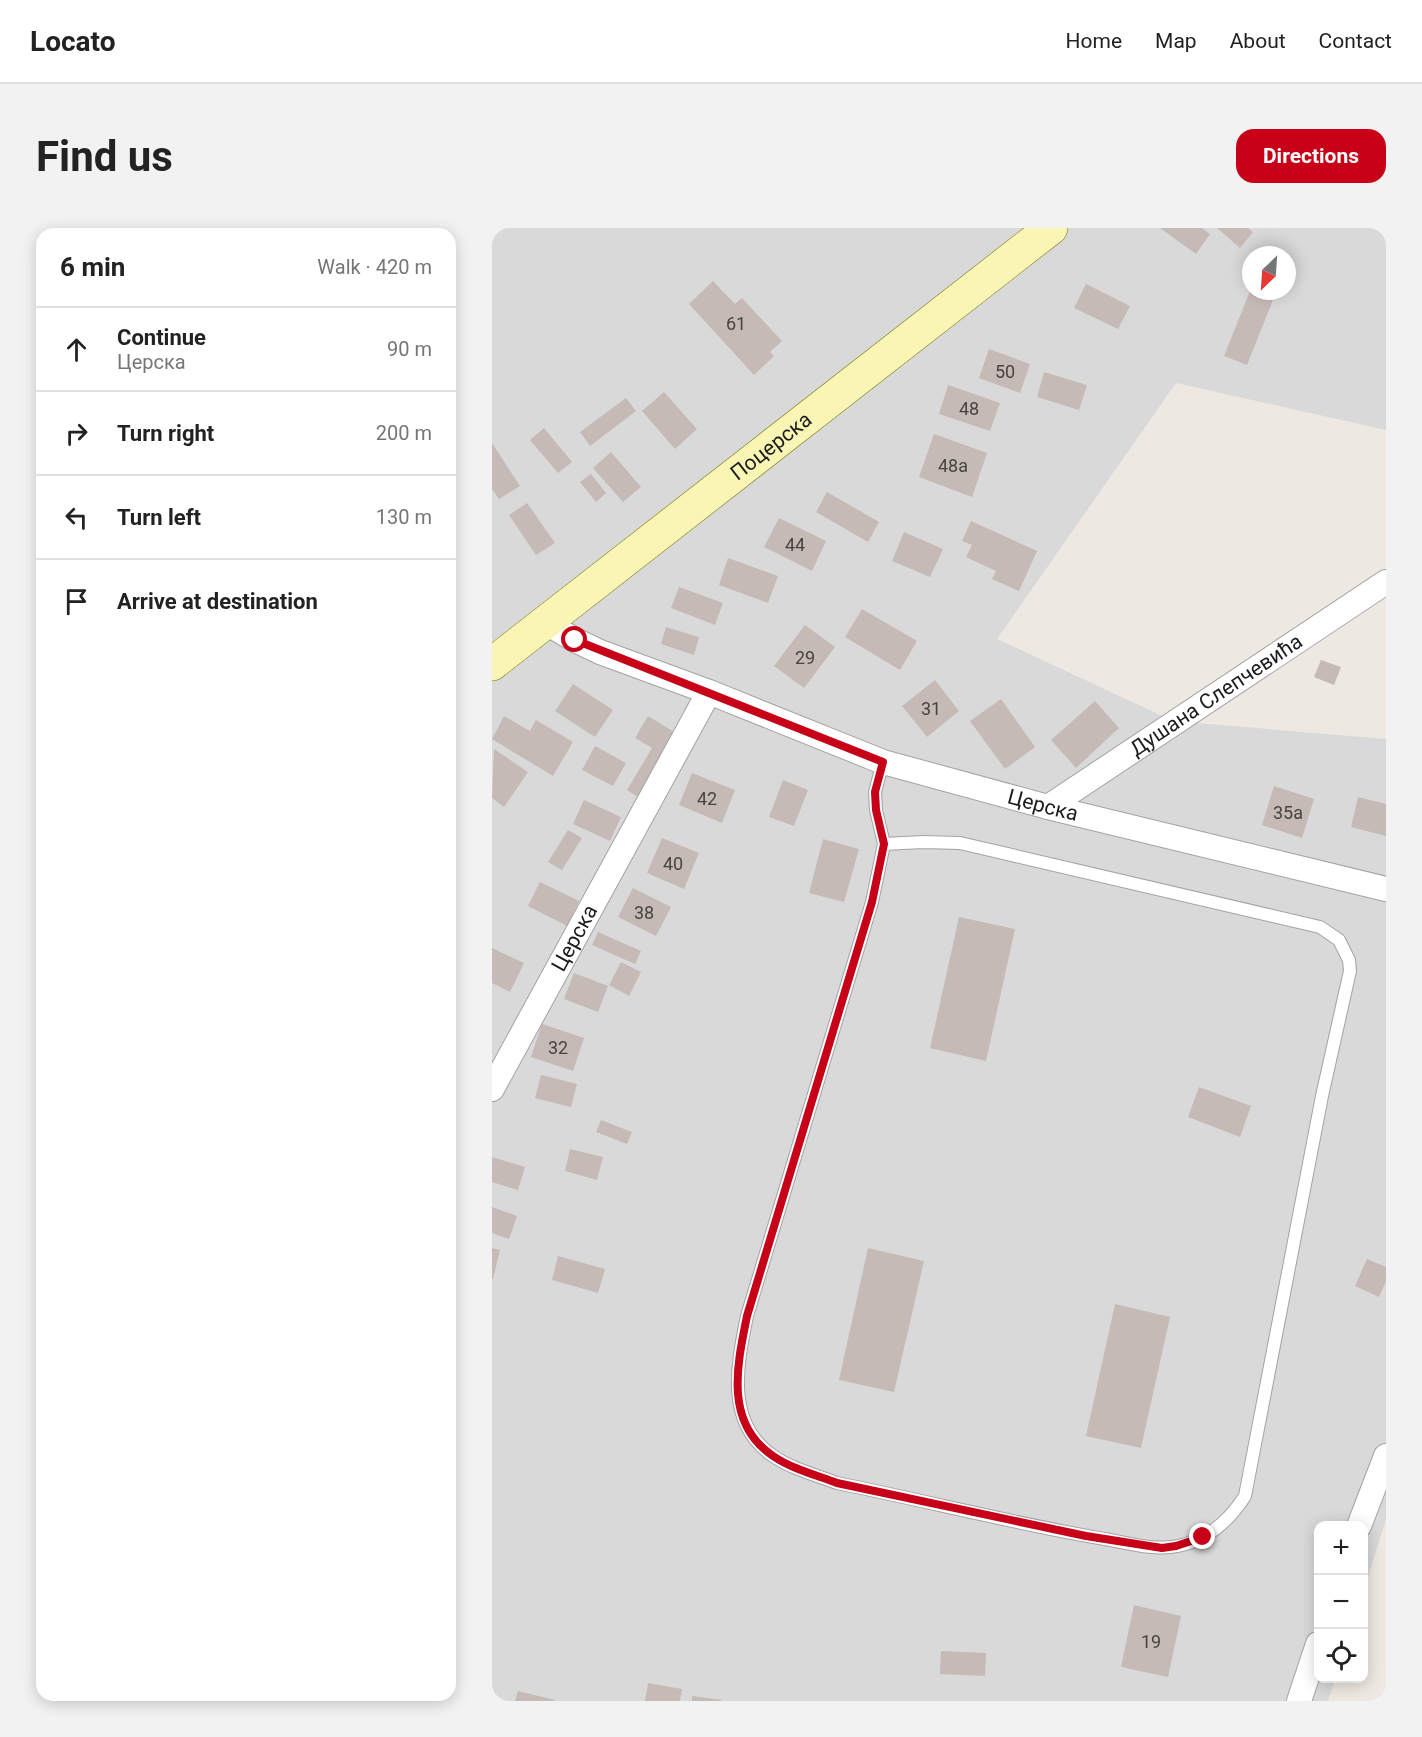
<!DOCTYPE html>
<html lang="en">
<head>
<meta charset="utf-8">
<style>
  :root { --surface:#fff; --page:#f2f2f2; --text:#222; --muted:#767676; --line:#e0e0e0; --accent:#c70117 }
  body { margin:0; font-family:Roboto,sans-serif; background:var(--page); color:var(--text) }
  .controls { position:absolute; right:18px; bottom:18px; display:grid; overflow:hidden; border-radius:12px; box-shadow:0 3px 15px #0003 }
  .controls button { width:54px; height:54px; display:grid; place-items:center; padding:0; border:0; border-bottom:2px solid var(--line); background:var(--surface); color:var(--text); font:30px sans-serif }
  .compass { position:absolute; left:750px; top:18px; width:54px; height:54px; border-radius:50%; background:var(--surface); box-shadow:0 3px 15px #0003; rotate:205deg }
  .stop { position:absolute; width:18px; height:18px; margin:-14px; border:4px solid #c70117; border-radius:50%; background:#fff }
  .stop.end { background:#c70117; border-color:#fff; box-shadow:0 2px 6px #0008 }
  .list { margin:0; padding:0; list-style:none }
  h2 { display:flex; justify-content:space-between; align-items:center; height:78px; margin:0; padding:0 24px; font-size:26px }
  h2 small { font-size:20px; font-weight:400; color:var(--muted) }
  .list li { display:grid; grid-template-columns:39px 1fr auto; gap:18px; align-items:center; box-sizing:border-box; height:84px; padding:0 24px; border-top:2px solid var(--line) }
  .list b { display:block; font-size:22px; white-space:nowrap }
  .list p { margin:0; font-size:20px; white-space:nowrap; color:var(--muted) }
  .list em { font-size:20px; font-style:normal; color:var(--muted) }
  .icon { flex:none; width:33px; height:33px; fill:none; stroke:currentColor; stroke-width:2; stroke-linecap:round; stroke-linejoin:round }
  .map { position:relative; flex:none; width:894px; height:1473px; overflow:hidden; border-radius:18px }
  header { display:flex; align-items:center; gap:36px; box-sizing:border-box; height:84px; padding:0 30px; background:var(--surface); border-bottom:2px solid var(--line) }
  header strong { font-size:28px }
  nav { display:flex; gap:33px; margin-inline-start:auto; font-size:21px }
  .intro { display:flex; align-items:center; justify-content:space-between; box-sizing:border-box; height:144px; padding:0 36px }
  h1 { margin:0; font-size:42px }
  .button { padding:15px 27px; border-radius:18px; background:var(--accent); color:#fff; font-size:21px; font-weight:700 }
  main { display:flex; gap:36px; padding:0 36px }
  aside { flex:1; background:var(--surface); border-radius:18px; box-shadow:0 3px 15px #0003 }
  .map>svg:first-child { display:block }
</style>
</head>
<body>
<header>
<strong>Locato</strong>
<nav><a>Home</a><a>Map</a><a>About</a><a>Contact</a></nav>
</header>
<div class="intro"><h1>Find us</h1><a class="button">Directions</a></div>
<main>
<aside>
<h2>6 min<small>Walk · 420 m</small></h2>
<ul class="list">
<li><svg class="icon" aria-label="ahead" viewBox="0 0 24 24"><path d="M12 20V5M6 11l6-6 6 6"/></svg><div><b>Continue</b><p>Церска</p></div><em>90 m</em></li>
<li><svg class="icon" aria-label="right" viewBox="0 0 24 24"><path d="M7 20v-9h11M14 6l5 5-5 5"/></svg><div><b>Turn right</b></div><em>200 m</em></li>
<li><svg class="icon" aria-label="left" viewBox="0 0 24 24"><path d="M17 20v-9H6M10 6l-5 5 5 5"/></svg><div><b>Turn left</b></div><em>130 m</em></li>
<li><svg class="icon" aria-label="arrive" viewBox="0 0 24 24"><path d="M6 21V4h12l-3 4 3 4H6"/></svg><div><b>Arrive at destination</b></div></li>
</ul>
</aside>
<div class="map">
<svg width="894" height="1473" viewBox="0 0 894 1473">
  <rect width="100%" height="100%" fill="#eee8e2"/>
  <path fill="#dad9d9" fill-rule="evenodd" d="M0 0H894V202L684 155 505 411 681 493 894 511V1291L872 1362V1298H826V1450L843 1451 836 1473H0ZM759 27H795V63H759Z"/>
  <path fill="#c5bab5" d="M668 0H710L718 6 704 26Z
    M725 0H756L761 4 748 20Z
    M221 53 243 76 250 70 290 113 278 124 282 128 262 147 197 76Z
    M594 56 638 78 626 101 582 80Z
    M758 63 781 72 755 137 732 128Z
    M497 121 538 136 528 165 487 150Z
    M552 144 595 157 587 182 545 169Z
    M456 157 508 175 498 203 447 186Z
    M172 164 205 201 183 221 150 183Z
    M134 170 144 183 98 218 88 204Z
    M52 200 80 234 66 245 38 212Z
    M442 206 495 225 480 269 427 249Z
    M0 215 28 258 7 271 0 261Z
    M119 224 149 259 131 274 101 240Z
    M99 246 114 265 104 274 88 254Z
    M335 264 387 294 376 314 324 284Z
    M35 275 63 315 44 327 17 287Z
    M287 290 334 313 320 343 272 319Z
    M479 293 545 323 527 363 500 351 504 343 474 329 480 317 470 313Z
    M412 304 451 321 438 349 400 333Z
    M236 330 286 348 276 375 227 357Z
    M187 359 231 375 223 397 179 380Z
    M370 381 425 413 408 442 353 409Z
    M313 397 343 419 312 460 282 438Z
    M174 399 207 409 202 427 169 416Z
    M829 432 849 439 842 457 822 449Z
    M443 452 467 483 435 509 410 478Z
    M81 456 121 482 103 509 63 483Z
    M509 471 543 519 513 541 478 493Z
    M603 473 627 500 584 540 559 512Z
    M12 488 38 503 44 492 81 514 61 548 0 511Z
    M156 488 187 507 149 571 135 562 160 520 143 510Z
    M103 518 134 535 121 558 90 542Z
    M2 521 36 544 12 579 0 570Z
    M200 545 243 562 230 595 187 577Z
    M291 552 316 562 302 598 277 589Z
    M782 558 822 571 810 610 770 597Z
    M866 569 894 576V608L859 599Z
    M92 572 129 589 118 613 81 596Z
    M76 602 90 610 70 642 56 634Z
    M170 610 207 625 192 661 155 645Z
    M331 611 367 621 352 674 317 665Z
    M48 654 87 673 75 698 36 678Z
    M141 660 179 679 164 708 126 689Z
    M467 689 523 701 494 833 438 820Z
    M106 704 149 723 143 736 100 717Z
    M0 720 32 735 18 764 0 755Z
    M129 734 149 744 137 768 117 757Z
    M82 745 116 758 106 784 72 771Z
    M50 796 92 810 81 843 39 829Z
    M49 847 85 856 79 879 43 870Z
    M707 859 759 878 748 909 696 889Z
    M109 892 140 904 135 916 104 904Z
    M78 921 111 929 105 952 73 943Z
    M0 929 33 939 26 962 0 954Z
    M0 979 25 988 17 1011 0 1005Z
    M0 1020 8 1022 1 1051H0Z
    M376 1020 432 1033 402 1164 347 1152Z
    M66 1028 113 1041 106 1065 60 1052Z
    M875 1031 894 1039V1053L887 1069 863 1058Z
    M623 1076 678 1089 649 1220 594 1208Z
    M642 1377 689 1388 676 1449 629 1439Z
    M449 1423 494 1425 493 1448 448 1446Z
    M156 1455 190 1461 188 1473H153Z
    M26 1463 63 1472V1473H23Z
    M200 1468 229 1472V1473H200Z"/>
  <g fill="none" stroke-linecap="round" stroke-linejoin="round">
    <defs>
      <path id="lane" d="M391 534 383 564 384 582 392 616 380 674 255 1088C245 1137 233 1195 281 1228 300 1241 324 1247 345 1255 435 1273 523 1296 613 1311 636 1315 663 1323 686 1318 715 1312 737 1293 753 1268L830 868 858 743 857 732 847 712 828 699 468 615 431 614 392 616"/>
      <g id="street">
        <path id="s1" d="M53 394 83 412 108 424 217 464 391 534 556 579 894 661"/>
        <path id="s2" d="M556 579 894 354"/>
        <path id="s3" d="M0 861 217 464"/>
        <path d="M867 1298 894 1228"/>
        <path d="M807 1473 826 1416"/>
      </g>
      <g id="secondary">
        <path id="s4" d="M0 436 559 0"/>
      </g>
    </defs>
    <use href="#lane" stroke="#a3a3a3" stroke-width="14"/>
    <use href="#street" stroke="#a3a3a3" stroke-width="26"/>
    <use href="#secondary" stroke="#717105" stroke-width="34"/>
    <use href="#lane" stroke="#fff" stroke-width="12"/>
    <use href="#street" stroke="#fff" stroke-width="24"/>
    <use href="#secondary" stroke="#f9f5b4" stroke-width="33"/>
  </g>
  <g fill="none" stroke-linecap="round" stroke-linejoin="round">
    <path stroke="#c70117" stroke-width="8" d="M83 412 391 534 383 564 384 582 392 616 380 674 255 1088C245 1137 232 1195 281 1228 300 1241 324 1247 345 1255L594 1308 670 1320 684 1318 711 1309"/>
  </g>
  <g text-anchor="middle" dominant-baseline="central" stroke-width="6" stroke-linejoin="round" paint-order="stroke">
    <g font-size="18" fill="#464442">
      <text x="244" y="95">61</text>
      <text x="513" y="143">50</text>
      <text x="477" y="180">48</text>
      <text x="461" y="237">48a</text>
      <text x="303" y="316">44</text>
      <text x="313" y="429">29</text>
      <text x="439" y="480">31</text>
      <text x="215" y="570">42</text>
      <text x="796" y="584">35a</text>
      <text x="181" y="635">40</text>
      <text x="152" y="684">38</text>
      <text x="66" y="819">32</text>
      <text x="659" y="1413">19</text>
    </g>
    <g font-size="21" fill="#1c1c1c" stroke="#fff">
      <text stroke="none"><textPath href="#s4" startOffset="354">Поцерска</textPath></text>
      <text stroke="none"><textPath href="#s2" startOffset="202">Душана Слепчевића</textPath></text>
      <text stroke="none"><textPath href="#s1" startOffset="532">Церска</textPath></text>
      <text stroke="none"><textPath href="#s3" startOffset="172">Церска</textPath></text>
    </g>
  </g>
</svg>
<div class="controls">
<button>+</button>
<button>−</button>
<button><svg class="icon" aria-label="locate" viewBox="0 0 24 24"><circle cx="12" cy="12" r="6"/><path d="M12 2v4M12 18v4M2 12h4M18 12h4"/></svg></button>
</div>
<svg class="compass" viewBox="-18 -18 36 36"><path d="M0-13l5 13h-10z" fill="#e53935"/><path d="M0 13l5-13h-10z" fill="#767676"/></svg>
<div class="stop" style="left:83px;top:412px"></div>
<div class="stop end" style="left:711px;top:1309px"></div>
</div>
</main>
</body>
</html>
